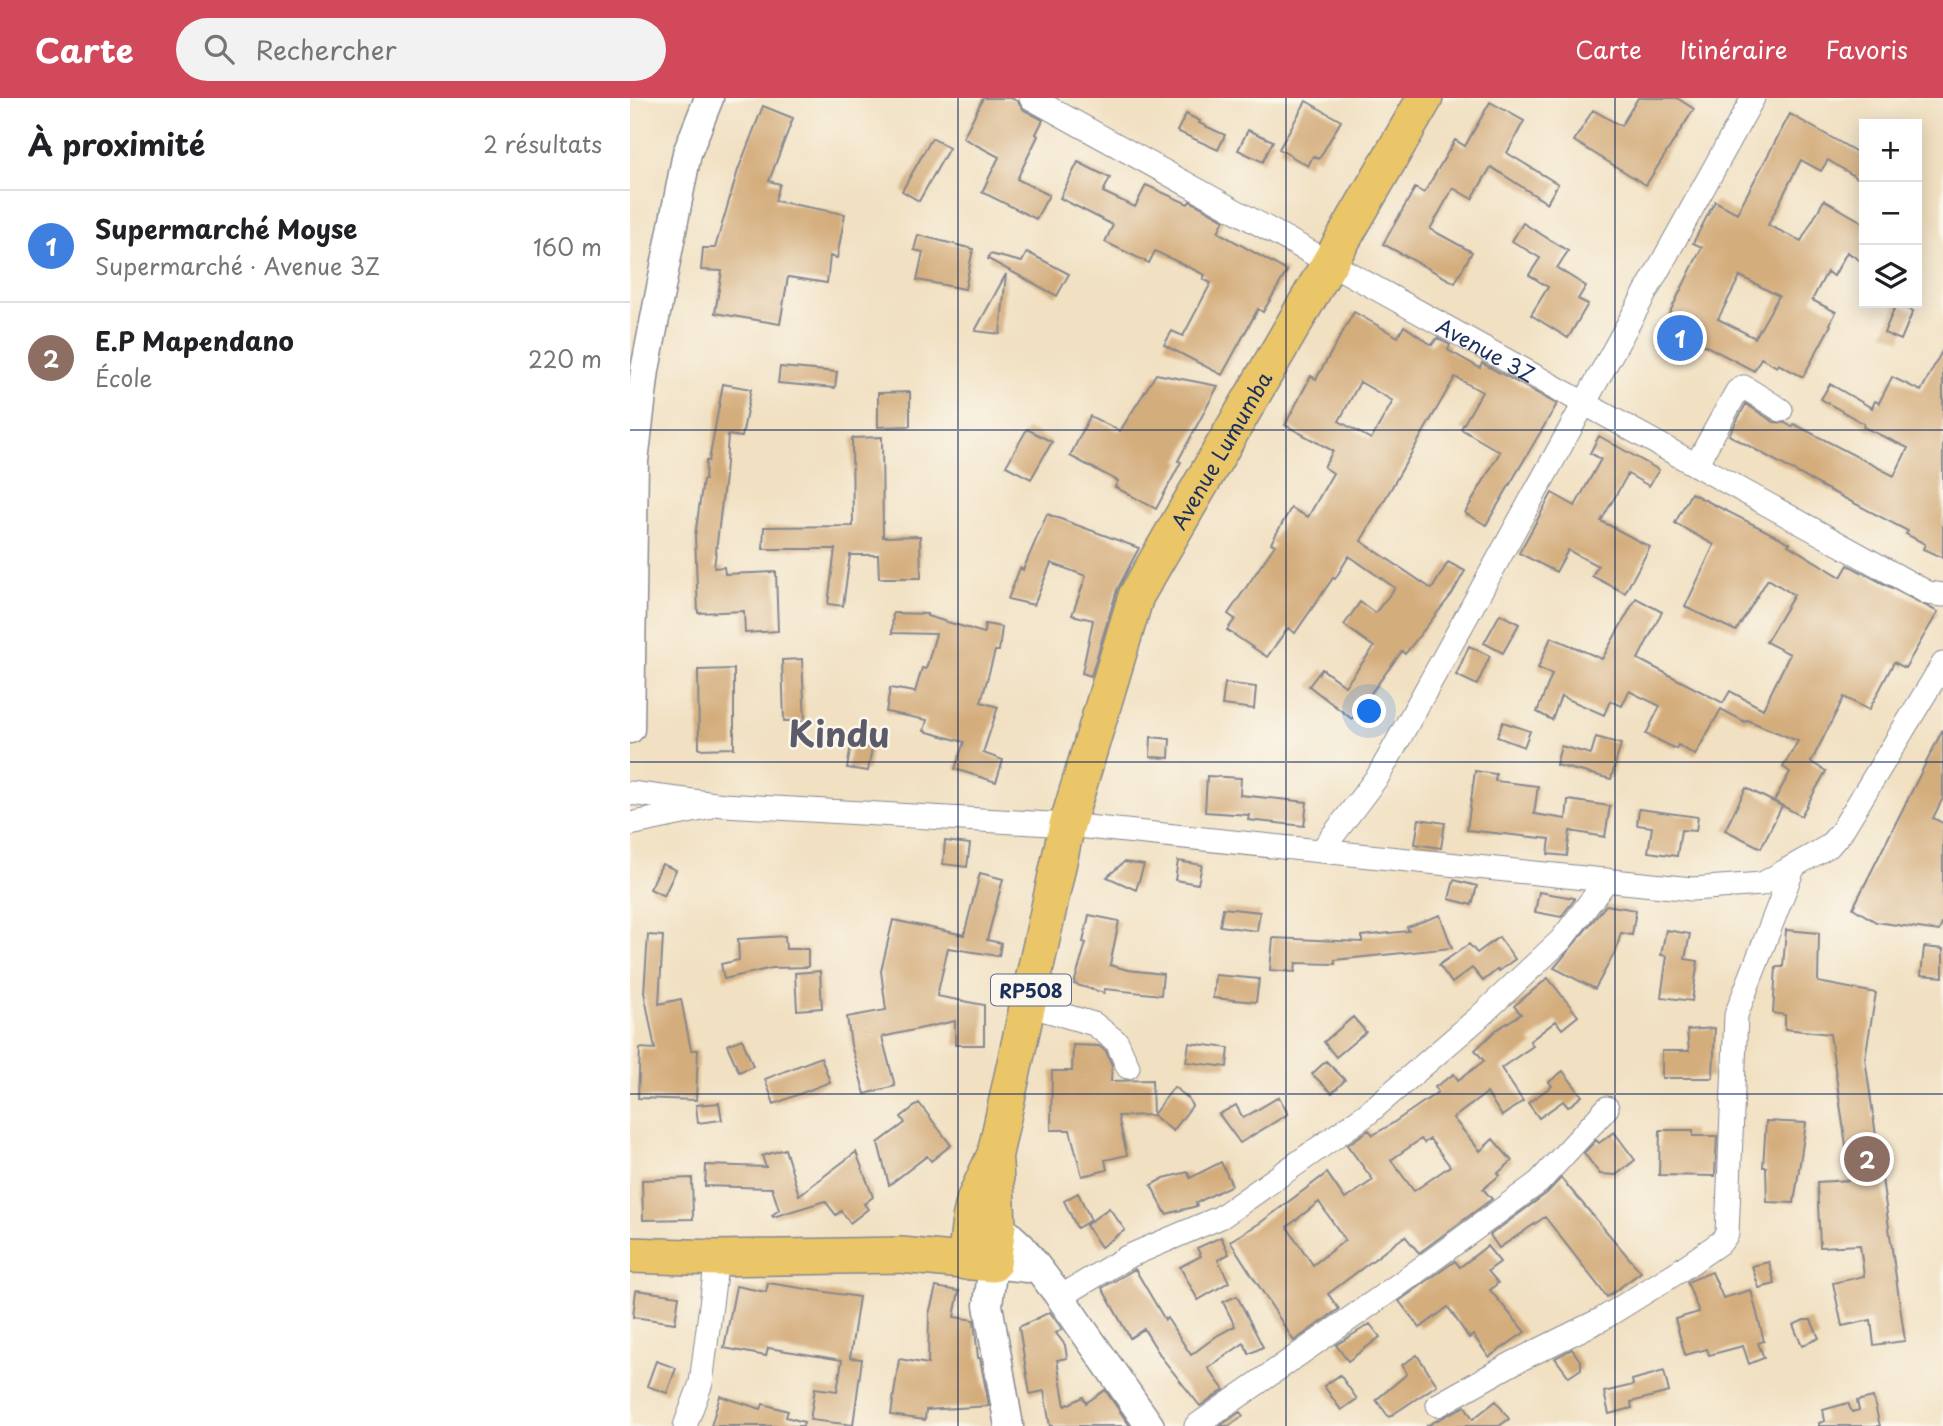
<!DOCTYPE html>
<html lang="fr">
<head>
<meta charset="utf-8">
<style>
  :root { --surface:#fff; --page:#f2f2f2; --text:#202124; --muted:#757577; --line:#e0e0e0; --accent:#d1495b }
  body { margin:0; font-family:"Playpen Sans",sans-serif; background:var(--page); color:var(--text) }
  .controls { position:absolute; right:21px; top:21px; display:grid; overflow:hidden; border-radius:0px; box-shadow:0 4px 18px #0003 }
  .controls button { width:63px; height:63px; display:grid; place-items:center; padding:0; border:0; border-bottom:2px solid var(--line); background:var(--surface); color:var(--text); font:35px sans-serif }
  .you { position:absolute; left:740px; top:614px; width:24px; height:24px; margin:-18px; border:5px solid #fff; border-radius:50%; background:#1a73e8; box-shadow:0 0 0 10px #1a73e833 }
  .badge { display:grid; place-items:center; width:46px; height:46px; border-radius:50%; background:var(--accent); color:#fff; font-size:23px; font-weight:700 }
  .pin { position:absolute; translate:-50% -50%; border:4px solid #fff; box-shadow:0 2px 7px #0006 }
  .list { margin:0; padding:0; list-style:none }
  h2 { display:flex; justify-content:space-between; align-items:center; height:91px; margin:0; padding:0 28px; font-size:30px }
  h2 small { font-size:23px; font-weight:400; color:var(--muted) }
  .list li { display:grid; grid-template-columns:46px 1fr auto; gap:21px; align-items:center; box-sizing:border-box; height:112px; padding:0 28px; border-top:2px solid var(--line) }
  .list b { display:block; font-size:26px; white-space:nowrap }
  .list p { margin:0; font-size:23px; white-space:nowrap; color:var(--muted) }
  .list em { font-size:23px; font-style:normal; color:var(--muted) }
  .icon { flex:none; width:38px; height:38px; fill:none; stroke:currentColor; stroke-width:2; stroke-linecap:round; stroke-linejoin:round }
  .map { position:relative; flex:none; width:1313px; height:1328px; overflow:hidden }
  header { display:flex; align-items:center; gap:42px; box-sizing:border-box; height:98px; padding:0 35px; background:var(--accent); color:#fff }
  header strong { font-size:33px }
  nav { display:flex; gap:38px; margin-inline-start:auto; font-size:24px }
  .search { width:490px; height:63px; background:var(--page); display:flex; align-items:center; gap:18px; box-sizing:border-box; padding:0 24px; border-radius:38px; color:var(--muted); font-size:26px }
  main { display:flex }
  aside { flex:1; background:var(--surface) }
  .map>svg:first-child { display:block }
</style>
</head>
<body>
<header>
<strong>Carte</strong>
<div class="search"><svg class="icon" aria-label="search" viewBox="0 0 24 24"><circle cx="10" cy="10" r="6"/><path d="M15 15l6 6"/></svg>Rechercher</div>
<nav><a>Carte</a><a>Itinéraire</a><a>Favoris</a></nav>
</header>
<main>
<aside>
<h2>À proximité<small>2 résultats</small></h2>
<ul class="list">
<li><span class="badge" style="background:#3f7fe0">1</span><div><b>Supermarché Moyse</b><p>Supermarché · Avenue 3Z</p></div><em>160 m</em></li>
<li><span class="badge" style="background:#8d6e63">2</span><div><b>E.P Mapendano</b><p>École</p></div><em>220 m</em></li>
</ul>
</aside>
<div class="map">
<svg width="1313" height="1328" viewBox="0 0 1313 1328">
  <rect width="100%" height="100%" fill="#fbf7ec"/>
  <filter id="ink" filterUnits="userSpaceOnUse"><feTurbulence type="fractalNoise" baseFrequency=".0143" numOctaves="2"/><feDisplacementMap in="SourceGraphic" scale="14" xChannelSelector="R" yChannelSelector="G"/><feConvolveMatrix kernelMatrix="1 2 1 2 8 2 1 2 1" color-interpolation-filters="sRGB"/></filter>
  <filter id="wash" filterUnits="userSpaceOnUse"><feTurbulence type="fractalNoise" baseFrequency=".00686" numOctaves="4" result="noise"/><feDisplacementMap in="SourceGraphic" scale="28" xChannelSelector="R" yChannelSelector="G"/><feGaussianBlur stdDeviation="1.57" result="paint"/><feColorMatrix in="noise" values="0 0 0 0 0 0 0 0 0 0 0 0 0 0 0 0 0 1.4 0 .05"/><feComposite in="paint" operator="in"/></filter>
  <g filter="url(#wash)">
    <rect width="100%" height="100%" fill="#f1e0c1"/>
    <g id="blocks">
      <path fill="#d4ad7d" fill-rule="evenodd" d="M353 0H381L388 3 394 12 413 22 406 36 408 38 387 81 419 97 406 121 352 94 369 59 333 40Z
        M1008 0H1047L1064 11 1016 87 944 43 963 12 991 28Z
        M676 3 711 23 689 61 683 58 678 68 649 51Z
        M860 4 894 23 877 55 928 86 917 105 861 69 842 101 823 90 800 131 842 154 825 185 753 146 785 90 794 95 825 42 835 48Z
        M133 8 163 20 139 83 150 86 145 103 215 116 207 160 200 158 197 185 158 179 150 226 85 215 92 173 71 172 73 150H85L108 72Z
        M556 16 570 23 569 25 595 37 588 52 547 33Z
        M1160 16 1234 58V84L1198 62 1191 73 1171 62 1138 127 1171 143 1194 102 1234 125V165L1217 154 1204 178 1197 174 1182 202 1206 214 1200 226 1201 227 1173 279 1148 266 1147 269 1131 260 1124 273 1034 226 1072 149 1063 145 1085 103 1107 115ZM1110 178 1149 198 1125 240 1088 221Z
        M618 32 643 43 633 64 608 52Z
        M302 40 319 50 289 103 272 93Z
        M448 64 480 80 473 94 505 109 516 87 558 106 560 103 594 122 588 134 657 173 633 214 628 211 592 277 534 247 542 233 553 238 581 185 573 181 575 177 525 153 519 165 475 144 483 127 430 100Z
        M893 125 938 153 927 170 956 188 948 201 958 206 938 240 901 217 918 189 899 177 910 160 882 143Z
        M288 137 343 151 335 191 287 182 293 154 284 152Z
        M397 154 439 176 427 198 358 161 360 156 392 164Z
        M376 176 370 236 345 233Z
        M1266 206 1283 213 1271 242 1254 235Z
        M724 214 768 239 774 228 802 247 807 240 820 247 818 252 850 270 852 265 927 306 856 427 835 415 870 354 831 331 852 294 825 279 731 443 802 491 818 464 835 473 822 496 775 556 772 553 722 621 679 588 692 571 715 588 744 549 714 527 730 504 745 515 765 490 719 458 705 481 703 480 665 535 658 530 637 559 597 532 605 521 598 516 645 447 641 445 661 410 678 419 703 375 694 369 703 353 655 327 681 278 686 281ZM730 284 763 303 741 341 709 323Z
        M1313 251V460L1293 451 1295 446 1276 436 1278 433 1193 389 1099 337 1116 306 1144 324 1155 325 1162 329 1164 326 1264 378 1278 350 1233 329 1234 326 1191 301 1200 286 1242 310 1245 303 1249 305 1262 279 1291 293Z
        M150 269 207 274 205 290 148 285Z
        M526 276 588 288 548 363 551 364 526 411 485 389 488 383 440 358 460 318 490 333Z
        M93 286 121 291 112 339 98 337 95 378 84 470 94 469 95 476 146 474 148 533 115 535 114 513 68 515 65 438 73 382H75L76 363H79Z
        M280 294V328L248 329V295Z
        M397 331 422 344 401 381 376 368Z
        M969 338 1029 372 1019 388 998 376 971 423 1020 449 995 495 962 478 968 468 938 452 926 474 889 455 922 395 945 408 971 361 960 355Z
        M252 339 253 439 290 438 291 480H249L248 457H220L213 508 198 506 205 451H133L134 429 223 428 222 340Z
        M1061 395 1160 445 1158 447 1211 479 1218 467 1308 514 1275 570 1264 564 1239 612 1214 599 1181 664 1196 673 1171 718 1144 703 1160 674 1153 669 1168 643 1117 622 1115 624 1091 611 1065 657 1048 647 1046 651 1016 636 1030 608 999 593 992 608 980 603 974 617 931 598 922 622 907 614 922 576 908 570 921 539 972 561 1006 500 1032 514 1008 561 1093 605 1100 593 1133 611 1160 556 1136 544 1164 497 1138 481 1106 533 1055 509 1084 447 1045 425Z
        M417 416 509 450 487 492 461 578 452 575 463 522 442 517 456 478 421 465 404 507 378 501 390 470 393 472Z
        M263 515 297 516V518L354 535 355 526 372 529 369 553H365L351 604 368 609 353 655 373 662 366 684 325 671 334 644 294 633 297 622 256 614 260 590 285 594 292 570 296 571 306 536 262 535Z
        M870 516 889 526 873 555 854 545Z
        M839 548 860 558 847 587 826 577Z
        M172 561 175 623H154L152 562Z
        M104 571V650L69 651 68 572Z
        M595 585 626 589 624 611 592 607Z
        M873 624 900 633 894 649 867 639Z
        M1313 631V700L1303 720 1313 725V823L1309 833 1246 824 1223 810Z
        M521 639 540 641 539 660 520 659Z
        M966 639 991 646 981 681 926 667 931 648 961 656Z
        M221 647 242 650 238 673 217 670Z
        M845 673 866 676 865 683 908 688 904 716 936 721 938 702 980 708 975 739 940 733 937 758 918 756 920 741 837 732Z
        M577 678 611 680 610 697 677 704 674 728 618 722 619 717 575 714Z
        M1116 690 1152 708 1131 750 1095 732Z
        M1009 711 1068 719 1066 733 1051 732 1047 758 1018 754 1022 729 1007 727Z
        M789 721 815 725 811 750 785 746Z
        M315 743 340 746 337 769 313 766Z
        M548 763 572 767 568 786 545 782Z
        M494 764 514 767 506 792 477 779Z
        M32 766 46 772 34 798 20 791Z
        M350 775 373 781 357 842 371 845 369 858 318 850 307 898 354 907V947H325V923L252 939 265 988 235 996 221 947 217 919 256 912 251 873 263 822 334 837Z
        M824 782 847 788 842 807 819 801Z
        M909 794 944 800V802L931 819 905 814Z
        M976 807 1006 812 1002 837 991 835 986 852 965 891 924 870Z
        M593 810 630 814 627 833 590 828Z
        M459 817 489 823 480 867 498 872 533 876 531 897 475 891 474 895 444 886 456 845 453 844Z
        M810 817 822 850 705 862V866L666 865 665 874 640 872 643 840 732 844V838L779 833 777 829Z
        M1036 832 1060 836 1055 861 1068 863 1062 903 1031 899 1037 858 1031 857Z
        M1156 832 1189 835 1188 884 1246 895 1235 960 1275 1243 1244 1247 1241 1222 1212 1228 1203 1185 1234 1178 1230 1147 1190 1149 1187 1084 1221 1082 1200 936 1155 931V917L1143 915 1146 869H1153Z
        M18 837 33 838 29 906 51 901 61 952H68L66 1002 8 1000 10 950 25 951 14 894Z
        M155 838 156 851H178V869L142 870 94 881 91 866 109 862 108 841Z
        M869 839 885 861 869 873 868 871 853 883 842 870 822 885 809 867 839 846 847 855Z
        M1294 849 1313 851V879L1291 877Z
        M190 873 192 910 167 912 165 875Z
        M585 877 629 881 626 904 583 900Z
        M918 880 948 918 932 931 926 923 900 943 903 948 871 970 893 1003 872 1018 857 995 823 1020 850 1053 863 1041 882 1063 868 1075 870 1077 853 1091 862 1101 789 1155 775 1138 698 1196 709 1211 664 1243 600 1143 630 1125 697 1075 715 1101 743 1082 717 1047 739 1032 743 1037 760 1027 808 994 805 989 824 976 828 982 854 963 845 952 866 932 891 916 884 908ZM791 1041 794 1045 800 1041 820 1068 784 1093 761 1062ZM689 1104 715 1142 683 1167 657 1129Z
        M723 919 736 934 706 959 694 944Z
        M1085 930 1083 980H1032V953H1059L1057 932Z
        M112 941 123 968 109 974 97 947Z
        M559 945 599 950 597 969 556 964Z
        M443 947 469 948 476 953 482 967 481 983 522 982 523 1017 488 1018 497 1057 475 1062 477 1072 452 1078 440 1032H421L422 973H442Z
        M191 959 200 984 144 1006 135 981Z
        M696 963 715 982 702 995 682 976Z
        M933 973 952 998 938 1009 933 1003 909 1020 898 1005 922 988 919 984Z
        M544 989 558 1000 562 1008 543 1033 523 1017Z
        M649 999 658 1016 610 1045 589 1016 606 1007 613 1020Z
        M89 1005 92 1022 68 1025 66 1007Z
        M289 1005 321 1047 301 1063 297 1058 259 1087 248 1045 275 1025 271 1019Z
        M1136 1023 1176 1025 1164 1105 1137 1104 1136 1069H1133Z
        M1030 1032H1063V1038H1087L1085 1078 1029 1077Z
        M984 1034 1005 1062 986 1077 970 1076 954 1055 966 1042 969 1045Z
        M155 1051 169 1097 226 1054 243 1099 234 1106 238 1111 220 1125 211 1113 206 1117 195 1103 143 1119 142 1117 149 1112 142 1090 75 1088 76 1067 136 1069 132 1058Z
        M591 1064 602 1087 566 1105 567 1108 536 1116 521 1087 534 1080 558 1074 560 1080Z
        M62 1080 63 1121 13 1122 12 1082Z
        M931 1080 1011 1174 977 1199 915 1119 869 1150 860 1137 917 1095Z
        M448 1095 461 1122 447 1130 434 1103Z
        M479 1110 495 1132 471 1149 456 1127Z
        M591 1139 599 1156 588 1162 599 1184 568 1202 550 1169 571 1158 567 1150Z
        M857 1148 870 1164 858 1173 868 1185 860 1192 895 1234 859 1259 843 1237 839 1240 818 1209 790 1230 769 1203 825 1163 830 1169Z
        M1139 1164 1145 1186 1129 1190 1122 1168Z
        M505 1171 535 1222 537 1220 561 1257 588 1237 605 1228 593 1204 607 1198 633 1249 619 1256 614 1245 578 1270 594 1292 570 1308 532 1260 514 1231 500 1240 472 1190Z
        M1082 1174 1093 1200 1121 1192 1134 1243 1128 1245 1134 1260 1119 1266 1113 1248 1079 1257 1077 1251 1055 1257 1045 1221 1069 1214 1057 1184Z
        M138 1185 229 1199 220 1260 232 1261 223 1327 180 1322 185 1290 207 1293 212 1262 138 1250 136 1258 94 1250 106 1188 136 1194Z
        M306 1189 329 1193 324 1219 344 1222 348 1260H350L359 1308 296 1312 295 1322 261 1317 269 1261 298 1266 299 1216Z
        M6 1192 49 1198 45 1225 3 1219Z
        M420 1214 432 1231 426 1235 435 1247 437 1260 427 1262 435 1308 453 1299 456 1305 475 1292 500 1328H420L414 1293 400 1296 389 1229Z
        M1174 1222H1181L1189 1240 1172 1248 1163 1227Z
        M740 1226 750 1239 718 1263 706 1247Z
        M942 1251 951 1264V1271L939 1279 925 1260Z
        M787 1257 807 1287 759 1319 746 1302 777 1276 772 1267Z
        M26 1263 46 1270 37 1295 17 1288Z
        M1034 1273 1039 1294 1001 1304 1002 1310 979 1316 974 1294 1003 1287 1002 1282Z
        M710 1277 727 1301 711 1312 694 1288Z
        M90 1298 131 1311 133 1306 158 1313 156 1319 174 1324 173 1328H81Z
        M1243 1299 1250 1328H1189V1325L1195 1323 1193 1312 1218 1305 1222 1314 1229 1312 1227 1303Z
        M866 1303 879 1321 869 1328H796L835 1308 843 1321Z
        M610 1314 613 1318 599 1328H590Z"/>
    </g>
  </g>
  <g filter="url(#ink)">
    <use href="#blocks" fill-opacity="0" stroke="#868890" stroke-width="2"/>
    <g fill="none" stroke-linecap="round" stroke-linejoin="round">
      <defs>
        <g id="minor">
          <path id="s1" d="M401 0 1298 495 1313 497"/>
          <path d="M1066 367 1107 293 1114 289 1151 312"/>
          <path d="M0 695 94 707 437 727 1062 791 1132 786 1199 748 1211 734 1313 566"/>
          <path d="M0 726 77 710"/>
          <path d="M692 752 748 678 760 657 1123 0"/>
          <path d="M398 907 464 926 487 944 498 969"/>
          <path d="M430 1199 497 1159 591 1119 737 1016 847 921 931 842 977 782"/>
          <path d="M808 1307 883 1265 972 1221 1046 1175 1091 1144 1097 1136 1106 917 1164 768"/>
          <path d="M55 1328 71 1285 87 1160"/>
          <path d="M566 1328 771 1185 909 1084 977 1010"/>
        </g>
        <path id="tertiary" d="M0 631 4 363 15 272 57 55 79 0
          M368 1127 391 1148 430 1199 520 1328
          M379 1328 358 1207 363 1166 397 1170 405 1167"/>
        <g id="primary">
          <path d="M0 1157 87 1160 271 1157 363 1166 368 1127 365 1065"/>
          <path id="s2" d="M335 1164 340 1121 345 1100 365 1056 437 727 506 498 795 0"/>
        </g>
      </defs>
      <use href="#minor" stroke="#868890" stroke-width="25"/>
      <use href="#tertiary" stroke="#868890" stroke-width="31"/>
      <use href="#primary" stroke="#868890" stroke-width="38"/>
      <use href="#minor" stroke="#fff" stroke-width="23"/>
      <use href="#tertiary" stroke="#fff" stroke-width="28"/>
      <use href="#primary" stroke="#eac669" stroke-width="35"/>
    </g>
  </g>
  <path fill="none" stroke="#1b2f5e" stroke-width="2" stroke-opacity="0.55" d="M328 0V1328M656 0V1328M985 0V1328M0 332H1313M0 664H1313M0 996H1313"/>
  <g text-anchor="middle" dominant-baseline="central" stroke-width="5" stroke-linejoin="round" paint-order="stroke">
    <rect fill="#fbf7ec" stroke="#5e6b89" stroke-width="2" x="361" y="876.5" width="80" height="31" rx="5"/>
    <g font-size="19" font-weight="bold" fill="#1b2f5e">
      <text x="401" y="892">RP508</text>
    </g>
    <g font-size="21" fill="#1b2f5e" stroke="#fbf7ec">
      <text stroke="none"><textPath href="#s1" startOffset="520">Avenue 3Z</textPath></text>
      <text stroke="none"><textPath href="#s2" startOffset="858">Avenue Lumumba</textPath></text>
    </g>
    <g font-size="35" font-weight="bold" fill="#5c5b69" stroke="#fbf7ec">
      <text x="209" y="634">Kindu</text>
    </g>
  </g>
</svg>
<div class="controls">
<button>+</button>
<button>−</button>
<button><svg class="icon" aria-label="layers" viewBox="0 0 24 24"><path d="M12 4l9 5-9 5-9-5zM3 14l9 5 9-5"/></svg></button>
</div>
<div class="you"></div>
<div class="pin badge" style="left:1050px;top:240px;background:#3f7fe0">1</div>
<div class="pin badge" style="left:1237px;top:1061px;background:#8d6e63">2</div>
</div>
</main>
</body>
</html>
